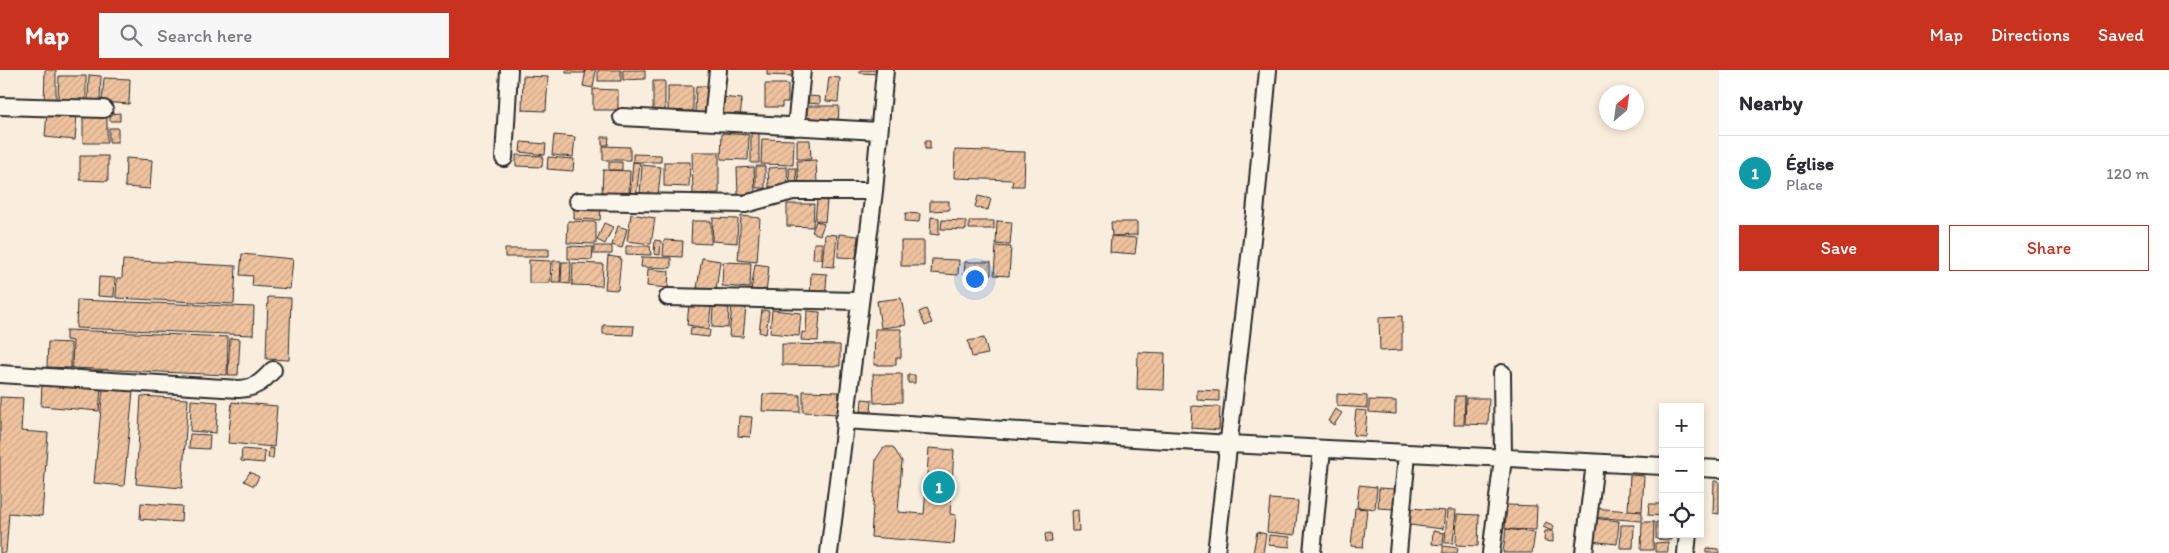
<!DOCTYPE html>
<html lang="en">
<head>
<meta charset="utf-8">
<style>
  :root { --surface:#fff; --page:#f7f7f7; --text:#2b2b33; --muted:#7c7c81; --line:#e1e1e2; --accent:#c8321e }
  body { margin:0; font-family:Itim,sans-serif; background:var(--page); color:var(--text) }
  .controls { position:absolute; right:15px; bottom:15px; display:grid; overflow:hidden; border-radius:0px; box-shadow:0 2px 8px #0003 }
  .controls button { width:45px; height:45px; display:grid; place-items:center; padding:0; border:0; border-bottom:1px solid var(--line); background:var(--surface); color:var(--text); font:25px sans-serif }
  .compass { position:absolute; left:1599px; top:15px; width:45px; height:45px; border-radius:50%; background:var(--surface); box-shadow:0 2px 8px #0003; rotate:29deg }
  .you { position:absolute; left:974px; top:208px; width:18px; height:18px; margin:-12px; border:4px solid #fff; border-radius:50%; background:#1a73e8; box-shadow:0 0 0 8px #1a73e833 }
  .badge { display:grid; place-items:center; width:32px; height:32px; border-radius:50%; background:var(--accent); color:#fff; font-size:16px; font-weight:700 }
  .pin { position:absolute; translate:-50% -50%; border:2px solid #fff; box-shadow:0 1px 5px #0006 }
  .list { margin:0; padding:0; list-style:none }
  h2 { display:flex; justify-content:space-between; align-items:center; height:65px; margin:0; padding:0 20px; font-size:21px }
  h2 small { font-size:16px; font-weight:400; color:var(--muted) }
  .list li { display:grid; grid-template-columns:32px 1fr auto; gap:15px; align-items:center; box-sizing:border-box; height:75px; padding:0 20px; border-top:1px solid var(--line) }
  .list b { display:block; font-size:19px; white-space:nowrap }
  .list p { margin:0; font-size:16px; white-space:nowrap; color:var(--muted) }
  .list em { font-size:16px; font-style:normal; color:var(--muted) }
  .actions { display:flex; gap:10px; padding:15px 20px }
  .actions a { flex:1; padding:11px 0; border:1px solid var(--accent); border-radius:0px; text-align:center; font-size:18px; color:var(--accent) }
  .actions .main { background:var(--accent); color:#fff }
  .icon { flex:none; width:28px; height:28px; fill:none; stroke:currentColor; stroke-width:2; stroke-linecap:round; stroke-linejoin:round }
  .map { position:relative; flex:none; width:1719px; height:483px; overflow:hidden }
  header { display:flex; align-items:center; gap:30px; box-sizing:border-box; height:70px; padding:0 25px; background:var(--accent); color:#fff }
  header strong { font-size:24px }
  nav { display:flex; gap:28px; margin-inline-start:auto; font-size:18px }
  .search { width:350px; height:45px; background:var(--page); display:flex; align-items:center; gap:12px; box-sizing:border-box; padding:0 18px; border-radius:0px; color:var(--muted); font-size:19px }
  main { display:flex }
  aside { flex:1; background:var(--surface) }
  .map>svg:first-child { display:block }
</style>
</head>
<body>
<header>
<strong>Map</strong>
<div class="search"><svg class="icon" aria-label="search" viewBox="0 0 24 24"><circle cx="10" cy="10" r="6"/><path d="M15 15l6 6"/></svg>Search here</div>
<nav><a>Map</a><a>Directions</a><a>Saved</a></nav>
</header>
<main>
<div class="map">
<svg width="1719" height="483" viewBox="0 0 1719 483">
  <defs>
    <pattern id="building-hatch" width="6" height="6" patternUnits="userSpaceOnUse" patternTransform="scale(1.25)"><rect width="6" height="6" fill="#f0c39f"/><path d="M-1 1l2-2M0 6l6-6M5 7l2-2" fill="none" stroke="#cea889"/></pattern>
  </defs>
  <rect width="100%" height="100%" fill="#f9eddd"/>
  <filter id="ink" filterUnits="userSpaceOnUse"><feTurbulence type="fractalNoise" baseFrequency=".02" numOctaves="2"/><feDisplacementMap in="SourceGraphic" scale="10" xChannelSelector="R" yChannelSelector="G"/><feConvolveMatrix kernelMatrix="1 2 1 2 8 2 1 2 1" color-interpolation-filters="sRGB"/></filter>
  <g filter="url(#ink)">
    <path fill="url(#building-hatch)" stroke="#2b2b2b" d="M45 0H56V35H44Z
      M566 0H585V3H566Z
      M586 0H596L593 18 583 16Z
      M598 0H621V11H598Z
      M623 0H645V9L623 10Z
      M767 0H794L793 6 767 5Z
      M860 0H881V4L860 3Z
      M89 5 101 6 100 32 88 31Z
      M59 6H86V30L58 29Z
      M523 6 548 7 546 41 522 40Z
      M829 7 840 8 838 32 826 31Z
      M104 8 130 9 129 34 102 32Z
      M653 11H665V43H653Z
      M765 14H788V32H782V37H765Z
      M668 16H693V41H668Z
      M696 16H708L707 44H695Z
      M593 19 618 20V40H593Z
      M809 26 820 27V34L808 33Z
      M720 27 742 29 740 48 719 46Z
      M807 36H839L838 55 807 54Z
      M47 42 77 44 75 70 45 67Z
      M120 43V51H110V44Z
      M83 44H107V73H83Z
      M109 58H118V72H109Z
      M751 61H759V93H751Z
      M722 63 749 65 748 90 721 89Z
      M554 65 575 67 573 87 552 85Z
      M602 67H609L608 75H602Z
      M762 69 794 70 793 95 761 94Z
      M797 70H810L811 89H797Z
      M925 71H930V79H925Z
      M521 72 546 74 545 85 520 82Z
      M603 76 630 77V90H603Z
      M955 80 1025 82 1024 116H1012L1013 110 954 108Z
      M692 82H719V123L693 124Z
      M633 84 661 85V92H633Z
      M516 85 543 86 542 97 516 96Z
      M80 86H108V111L80 110Z
      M548 87 574 89 573 101 547 99Z
      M126 88 152 90 150 119 125 117Z
      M816 90 817 114 799 115 797 91Z
      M609 92H622V100H609Z
      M633 92 640 93 636 128 630 127Z
      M664 92H690L689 117 664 116Z
      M642 95 661 97 658 126 640 125Z
      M756 96H765V118H756Z
      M754 97 755 124H738L737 98Z
      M787 97 788 117H769L768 98Z
      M789 98H796L797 116H790Z
      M603 100 630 101 629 124 602 122Z
      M978 126 991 129 988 140 975 137Z
      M817 130 827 131 825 152 815 150Z
      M930 131H949V140L930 141Z
      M787 134H814L813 157 787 156Z
      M574 137 601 138 600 150 574 149Z
      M906 143 920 144 919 152 905 151Z
      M631 144 655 148 651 174 627 171Z
      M741 146 760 148 757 192 738 190Z
      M931 147 939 148V165L930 164Z
      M713 148 738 149 737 173 712 171Z
      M942 150 966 151V160L941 159Z
      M568 151 596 152V174L567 173Z
      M692 151H711V174L691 173Z
      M816 151 824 154 820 165 812 162Z
      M969 151H994V159H969Z
      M997 151 1012 152 1010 175 996 174Z
      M1111 152H1137V165L1112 166Z
      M604 153 613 157 605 174 597 170Z
      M618 156 627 159 622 178 612 175Z
      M825 164 837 165 834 197 822 196Z
      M839 164 858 166 856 188 838 187Z
      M1111 166 1137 168 1135 184 1110 182Z
      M655 170 661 171 660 185 654 184Z
      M664 170 683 171 682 187 663 186Z
      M901 171H924V196H901Z
      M814 173H822V189H813Z
      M568 176 593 177 592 190 568 189Z
      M594 176H612V184H594Z
      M626 176H650L651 185 626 184Z
      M996 176 1011 177 1009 206 994 205Z
      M505 179H549V187H505Z
      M242 184 293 189 290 219 252 216 253 206 240 205Z
      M608 186 621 188 618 220 605 219Z
      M642 187 671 188V198L641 197Z
      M702 188 720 191 716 221 697 218Z
      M932 189 959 190 958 205 931 203Z
      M123 190 236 196 234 234 116 228 117 208H122Z
      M529 190 551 191 550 213H529Z
      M553 191H561L560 212H552Z
      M562 192H571L570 214 561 213Z
      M723 192 751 193 750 218 722 216Z
      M965 192H991V205H964Z
      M573 193 603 194 602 216 572 215Z
      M755 194 769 196 766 224 751 221Z
      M648 199 669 201 668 218 647 216Z
      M811 203 827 204 825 230 810 229Z
      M99 207 115 208 114 227 98 226Z
      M268 227 291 228 289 290 266 289Z
      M901 228 906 255 881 258 877 231Z
      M77 230 254 237 253 265 76 258Z
      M689 234 711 237 709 258 687 255Z
      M732 236 746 237 743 267 729 266Z
      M713 237 729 238 728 258 712 257Z
      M926 239 932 253 925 256 919 242Z
      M762 240 769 241 766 264 759 262Z
      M772 240 801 243 799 266 770 263Z
      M807 241 820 242 818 271 801 270 802 262 806 263Z
      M1402 246V280L1380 281 1379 247Z
      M603 255 634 256 633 265 603 264Z
      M691 257 710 260 709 267 690 265Z
      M875 259H901V288H896V295H874Z
      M66 260 228 267 227 305 72 298 73 271 66 270Z
      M230 268 240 269 238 305H228Z
      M984 268 988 284 972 287 968 271Z
      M48 272 71 273V298L47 297Z
      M782 274 840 275V296L782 295Z
      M1138 282 1165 283 1164 320 1137 319Z
      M873 304H902V332L874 333Z
      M908 305H915V313H908Z
      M42 314 101 318 99 341 41 336Z
      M103 318 133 321 124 416 94 413Z
      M1197 320 1219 321V331L1197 330Z
      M803 321 839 322 838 344 803 342Z
      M763 324 800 325V342L762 341Z
      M1337 324 1367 326V338L1337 336Z
      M141 326 188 329 182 418 136 414Z
      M1455 326H1465L1464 355H1454Z
      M0 327 23 328 21 361 48 363 42 446 9 443 6 483H0Z
      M1466 328H1489L1488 355 1465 354Z
      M862 329 872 330 871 342 861 341Z
      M191 330 218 332 216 363 190 361Z
      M1369 330 1396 331V344L1369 342Z
      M232 332 277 336 274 377 228 373Z
      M1192 336 1220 337 1219 360 1191 358Z
      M1335 339 1342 343 1334 355 1328 351Z
      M1356 340 1367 341 1365 366 1353 365Z
      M739 346 752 347 750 367 738 366Z
      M190 364 210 365 209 379 189 378Z
      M884 377H893L902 391 898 442 924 444 929 378 954 380 950 444 956 445 954 474 871 467 876 389Z
      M269 378 274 379 273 388H268Z
      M242 379 265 381 264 393 241 391Z
      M250 402 259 407 254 416 244 411Z
      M1630 405 1644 406 1642 441 1628 440Z
      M1714 411H1719V444L1713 443Z
      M1359 415 1377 417 1375 439 1357 437Z
      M1379 418 1396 419 1394 439 1378 438Z
      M1270 429 1298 431 1295 465 1267 462Z
      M141 433 182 436 181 452 140 449Z
      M1649 434H1663V446L1648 445Z
      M1507 435 1537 436 1536 460 1505 459Z
      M1355 438 1367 439 1363 477 1351 476Z
      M1411 438 1445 441 1443 459 1409 455Z
      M1593 438 1642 442V451L1592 447Z
      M1078 440 1079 461H1072L1071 441Z
      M1447 440H1456L1453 473H1445Z
      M1457 444 1479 445 1478 476 1456 475Z
      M1592 448 1619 451 1617 474 1590 471Z
      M1546 452 1554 456 1552 461 1543 457Z
      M1642 452H1654L1653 480H1641Z
      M1656 452 1663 453V464H1671V470L1656 469Z
      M1621 455H1634L1633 478H1620Z
      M1506 459 1535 463 1532 483H1503Z
      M1433 461 1444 463 1443 475 1432 474Z
      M1545 461H1553V472L1544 471Z
      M1257 462 1266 464 1263 483H1253Z
      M1051 463 1052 472H1046L1045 464Z
      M1269 465 1290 467V477L1268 475Z
      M1668 472V482H1655V473Z
      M1443 476 1458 478 1457 483H1443Z
      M1706 478 1719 479V483H1706Z"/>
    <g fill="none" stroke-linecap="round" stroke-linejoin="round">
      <defs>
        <path id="minor" d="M0 36 104 39
          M622 47 879 61
          M713 52 718 0
          M796 57 802 0
          M504 88 509 0
          M578 131 745 134 793 121H874
          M668 227 859 231
          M0 304 239 319C256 318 262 312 273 300
          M844 350 1230 374 1663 396
          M1700 398 1719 399
          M829 483 874 121 885 0
          M1216 483 1255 143 1268 0
          M1312 483 1322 379
          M1398 483 1407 384
          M1491 483 1503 389 1502 303
          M1584 483 1595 393
          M1686 483 1688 464"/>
      </defs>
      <use href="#minor" stroke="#2b2b2b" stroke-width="20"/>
      <use href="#minor" stroke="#fbf7ec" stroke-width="16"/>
    </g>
  </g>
</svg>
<div class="controls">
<button>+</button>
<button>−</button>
<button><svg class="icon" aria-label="locate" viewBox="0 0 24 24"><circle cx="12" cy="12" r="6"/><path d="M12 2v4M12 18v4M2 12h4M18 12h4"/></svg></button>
</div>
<svg class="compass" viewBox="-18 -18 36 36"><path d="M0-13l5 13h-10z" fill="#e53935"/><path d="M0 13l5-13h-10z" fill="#7c7c81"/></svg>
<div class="you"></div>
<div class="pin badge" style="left:939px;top:417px;background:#0f9aa8">1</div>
</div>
<aside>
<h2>Nearby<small></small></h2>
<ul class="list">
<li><span class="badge" style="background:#0f9aa8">1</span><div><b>Église</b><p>Place</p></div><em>120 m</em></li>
</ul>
<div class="actions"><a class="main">Save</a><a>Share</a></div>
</aside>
</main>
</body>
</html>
